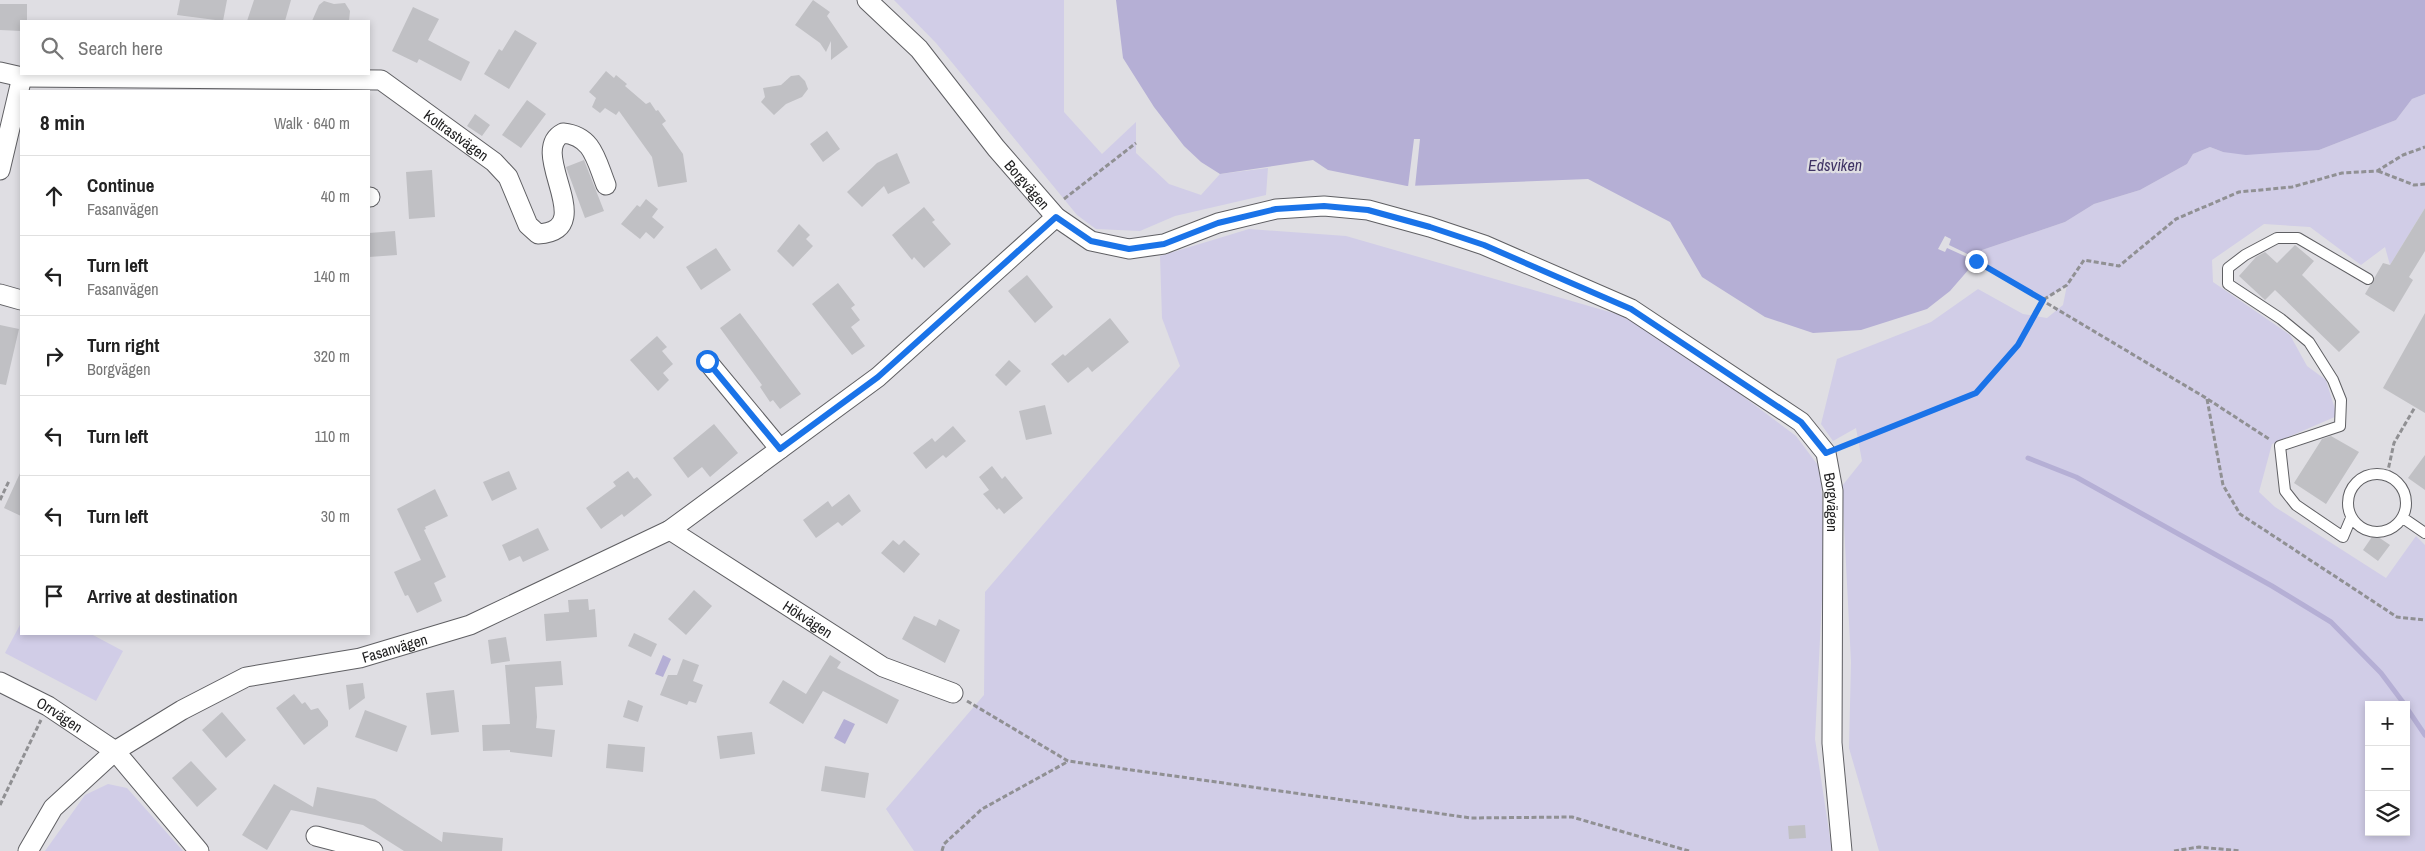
<!DOCTYPE html>
<html lang="en">
<head>
<meta charset="utf-8">
<style>
  :root { --surface:#fff; --page:#f2f2f2; --text:#222; --muted:#767676; --line:#e0e0e0 }
  body { margin:0; font-family:"Archivo Narrow",sans-serif; background:var(--page); color:var(--text) }
  .controls { position:absolute; right:15px; bottom:15px; display:grid; overflow:hidden; border-radius:0px; box-shadow:0 2px 8px #0003 }
  .controls button { width:45px; height:45px; display:grid; place-items:center; padding:0; border:0; border-bottom:1px solid var(--line); background:var(--surface); color:var(--text); font:25px sans-serif }
  .stop { position:absolute; width:15px; height:15px; margin:-11px; border:4px solid #1a73e8; border-radius:50%; background:#fff }
  .stop.end { background:#1a73e8; border-color:#fff; box-shadow:0 1px 5px #0008 }
  .list { margin:0; padding:0; list-style:none }
  h2 { display:flex; justify-content:space-between; align-items:center; height:65px; margin:0; padding:0 20px; font-size:21px }
  h2 small { font-size:16px; font-weight:400; color:var(--muted) }
  .list li { display:grid; grid-template-columns:32px 1fr auto; gap:15px; align-items:center; box-sizing:border-box; height:80px; padding:0 20px; border-top:1px solid var(--line) }
  .list b { display:block; font-size:19px; white-space:nowrap }
  .list p { margin:0; font-size:16px; white-space:nowrap; color:var(--muted) }
  .list em { font-size:16px; font-style:normal; color:var(--muted) }
  .icon { flex:none; width:28px; height:28px; fill:none; stroke:currentColor; stroke-width:2; stroke-linecap:round; stroke-linejoin:round }
  .map { position:relative; flex:none; width:2425px; height:851px; overflow:hidden }
  .search { position:absolute; background:var(--surface); box-shadow:0 2px 8px #0003; left:20px; top:20px; width:350px; height:55px; display:flex; align-items:center; gap:12px; box-sizing:border-box; padding:0 18px; border-radius:0px; color:var(--muted); font-size:19px }
  .panel { position:absolute; background:var(--surface); box-shadow:0 2px 8px #0003; left:20px; top:90px; width:350px; height:545px; border-radius:0px }
  .map>svg:first-child { display:block }
</style>
</head>
<body>
<div class="map">
<svg width="2425" height="851" viewBox="0 0 2425 851">
  <rect width="100%" height="100%" fill="#dfdee3"/>
  <path fill="#d1cde7" fill-rule="evenodd" d="M894 0H1064V112L1102 154 1136 122V153L1169 184 1201 195 1220 174 1268 168 1266 195 1175 216 1140 231 1096 229 1077 215 936 43Z
    M2425 94V208L2390 265 2385 247 2361 265 2310 227 2264 224 2212 260 2213 282 2290 335 2307 366 2326 380 2337 416 2272 444 2259 492 2275 507 2386 578 2416 536 2425 545V851H1879L1849 748 1851 662 1842 486 1862 461 1856 428 1833 441 1821 424 1837 359 1931 322 1978 289 2023 314 2047 318 2063 305 2067 285 2043 300 1976 261 1982 250 2065 222 2094 204 2140 190 2187 164 2193 154 2210 147 2223 152 2319 150 2396 120 2412 99ZM2369 705H2406V832H2369Z
    M1249 229 1346 236 1627 317 1716 376 1796 436 1820 468 1825 539 1815 739 1832 851H914L886 809 984 695 985 592 1180 366 1162 318 1160 256Z
    M21 623V634H91L123 651 96 701 5 653Z
    M108 784 127 788 183 851H45L85 795Z"/>
  <path fill="#b5afd5" d="M1116 0H2425V94L2412 99 2396 120 2319 150 2246 155 2223 152 2210 147 2193 154 2187 164 2140 190 2094 204 2065 222 1982 250 1976 261 1950 291 1927 309 1861 330 1813 333 1765 317 1702 277 1670 222 1588 179 1407 186 1328 170 1313 160 1220 174 1201 162 1184 146 1154 107 1123 58Z
    M663 655 671 659 663 677 655 674Z
    M844 719 855 724 845 744 834 738Z"/>
  <path fill="#dfdee3" d="M1414 139H1420L1415 187H1408Z
    M1945 236 1951 239 1949 245 1980 260 1978 262 1947 248 1945 252 1938 249Z"/>
  <g fill="none" stroke-linecap="round" stroke-linejoin="round">
    <path stroke="#b5afd5" stroke-width="5" d="M2028 458 2076 477 2272 586 2331 622 2381 673 2405 705
      M2406 707 2425 735"/>
  </g>
  <path fill="#c0c0c4" d="M180 0H227L223 21 177 15Z
    M254 0H291L285 21H247Z
    M813 0 830 12 827 16 848 47 831 60V41L826 52 820 43 795 25Z
    M324 1 334 4 345 3 350 11 349 21H312L319 5Z
    M0 4H27V21H21V31L0 30Z
    M413 7 439 19 428 40 470 62 461 81 419 59 417 63 392 51Z
    M515 30 537 43 509 89 484 74 499 49 502 51Z
    M606 71 614 78 616 75 627 84 625 86 646 104 650 102 656 111 658 110 666 121 662 124 683 154 687 182 658 187 652 157 619 111 616 115 605 108 600 113 592 107 596 98 589 92Z
    M799 75 805 81 808 89 802 97 786 104 774 115 761 102 765 97 763 88 781 85 791 76Z
    M527 100 546 114 521 148 502 135Z
    M475 114 490 125 482 136 467 126Z
    M827 131 840 149 823 162 810 144Z
    M897 153 910 183 888 194 884 186 862 207 847 192 877 163Z
    M584 160 604 211 585 218 566 167Z
    M432 170 435 217 409 219 406 172Z
    M646 199 658 209 652 217 664 227 654 239 646 232 640 239 621 224 637 205 640 207Z
    M924 207 935 220 932 222 951 244 924 268 914 257 912 260 892 235Z
    M2425 208V251L2409 277 2413 280 2394 312 2365 294 2383 263 2390 265Z
    M799 224 810 235 806 239 813 246 793 267 777 251Z
    M395 231 397 255 369 257V233Z
    M2295 245 2314 261 2302 275 2360 332 2339 352 2275 290 2265 300 2239 276 2256 257 2265 252 2277 263Z
    M716 248 731 270 701 290 686 267Z
    M1027 275 1053 307 1035 323 1008 291Z
    M838 283 855 305 851 308 860 320 851 327 865 346 852 355 812 304Z
    M740 313 801 394 780 409 773 400 770 402 760 387 762 385 720 328Z
    M2425 313V413L2383 388Z
    M1110 318 1129 342 1092 372 1088 367 1068 383 1051 364 1063 354 1065 356Z
    M0 325 19 329 6 385 0 384Z
    M657 336 667 347 662 351 673 364 663 373 669 380 658 391 630 360Z
    M1009 360 1021 371 1006 386 995 375Z
    M1045 405 1052 434 1026 440 1019 411Z
    M714 424 738 453 710 477 702 467 688 478 673 458Z
    M953 426 966 441 946 458 943 455 926 469 913 453 932 438 935 442Z
    M2331 436 2359 452 2326 504 2294 483 2322 439Z
    M2425 455V490L2408 478Z
    M992 466 1002 479 1005 476 1023 498 1004 514 999 508 997 510 983 494 989 490 979 477Z
    M21 471V516L4 508Z
    M509 471 517 489 492 501 483 482Z
    M628 471 634 479 637 477 652 495 624 517 622 514 601 529 586 508 616 486 613 482Z
    M435 489 448 516 425 527 426 529 424 530 446 577 434 583 442 601 417 613 408 595 405 596 394 572 421 560 397 509Z
    M849 494 861 511 842 526 838 522 816 538 803 520 828 501 832 507Z
    M538 528 549 550 523 562 520 556 509 561 502 545Z
    M2374 534 2390 545 2378 561 2363 550Z
    M893 540 899 545 904 540 920 554 904 573 881 553Z
    M694 590 712 606 686 635 668 619Z
    M588 599 589 610 595 609 597 637 546 641 544 614 569 612 568 600Z
    M914 616 936 626 939 619 960 630 945 663 902 639Z
    M634 633 657 644 651 657 628 646Z
    M506 637 510 661 491 664 488 640Z
    M830 655 841 662 837 668 899 700 887 724 823 691 803 724 769 703 783 680 806 694Z
    M683 659 699 665 693 681 703 685 696 703 689 701 687 705 660 695 668 675H677Z
    M561 661 563 685 535 687 537 717 536 728 555 730 552 757 510 752V750L483 751 482 725 510 724 505 665Z
    M363 683 365 698 349 710 346 685Z
    M454 690 459 732 431 735 426 693Z
    M294 694 302 704 305 702 311 710 318 708 328 721V726L304 745 276 708Z
    M628 700 643 706 638 722 623 717Z
    M365 710 407 726 397 752 355 737Z
    M222 712 246 740 226 758 202 730Z
    M752 732 755 754 720 759 717 736Z
    M608 744 645 747 643 772 606 768Z
    M191 761 217 789 197 807 172 778Z
    M825 766 869 773 865 798 821 791Z
    M274 784 313 807 317 787 375 799 442 842 443 832 503 838 502 851H404L363 825 291 810 267 850 242 835Z
    M1805 825 1806 838 1789 839 1788 826Z"/>
  <g fill="none" stroke-linecap="round" stroke-linejoin="round">
    <defs>
      <path id="service" d="M2348 503a29 29 0 1 1 58 0a29 29 0 1 1-58 0Z
        M2351 518 2343 537 2296 505 2285 491 2280 446 2340 426 2341 400 2333 380 2309 342 2281 319 2228 284V268L2245 255 2277 238H2298L2368 279
        M2403 518 2425 533"/>
      <g id="minor">
        <path id="s1" d="M867 0 919 49 996 148 1056 217 1091 241 1129 249 1164 244 1218 223 1276 209 1324 206 1368 210 1430 227 1484 245 1631 309 1801 422 1826 453 1833 491 1832 743 1842 851"/>
        <path id="s2" d="M0 72 22 77 381 80 494 162 508 177 528 225 538 234C601 230 526 152 563 133 593 136 596 160 606 185"/>
        <path d="M0 170 22 77"/>
        <path d="M369 197H370"/>
        <path d="M0 294 21 300"/>
        <path d="M707 361 780 449"/>
        <path id="s3" d="M670 530 883 667 953 693"/>
        <path id="s4" d="M0 682 48 706 115 751 199 851"/>
        <path d="M316 836 373 851"/>
        <path id="s5" d="M28 851 53 808 115 751 182 710 246 677 360 658 470 625 670 530 878 377 1056 217"/>
      </g>
    </defs>
    <use href="#service" stroke="#5f5f63" stroke-width="12"/>
    <use href="#minor" stroke="#5f5f63" stroke-width="21"/>
    <path stroke="#909093" stroke-width="3" stroke-dasharray="5 2.5" stroke-linecap="butt" d="M2378 171 2414 185 2425 184
      M1064 199 1136 143
      M1976 261 2206 398 2269 439
      M2207 399 2223 485 2240 514 2397 617 2425 620
      M1840 447 1976 393 2018 345 2043 300 2067 285 2084 260 2119 266 2176 219 2239 192 2292 187 2342 173 2377 171 2403 155 2425 147
      M2387 475 2394 443 2415 407
      M0 500 9 481
      M967 701 1068 761 1471 818 1572 817 1689 851
      M0 805 41 720
      M942 851 944 844 982 809 1067 762
      M2174 851 2199 847 2241 851"/>
    <use href="#service" stroke="#fff" stroke-width="10"/>
    <use href="#minor" stroke="#fff" stroke-width="19"/>
  </g>
  <g fill="none" stroke-linecap="round" stroke-linejoin="round">
    <path stroke="#1a73e8" stroke-width="6" d="M707 361 780 449 878 377 1056 217 1091 241 1129 249 1164 244 1218 223 1276 209 1324 206 1368 210 1430 227 1484 245 1631 309 1801 422 1826 453 1976 393 2018 345 2043 300 1976 261"/>
  </g>
  <g text-anchor="middle" dominant-baseline="central" stroke-width="4.5" stroke-linejoin="round" paint-order="stroke">
    <g font-size="15" fill="#1d1d1e" stroke="#dfdee3">
      <text stroke="none"><textPath href="#s2" startOffset="475">Koltrastvägen</textPath></text>
      <text stroke="none"><textPath href="#s1" startOffset="245">Borgvägen</textPath></text>
      <text stroke="none"><textPath href="#s1" startOffset="1190">Borgvägen</textPath></text>
      <text stroke="none"><textPath href="#s3" startOffset="164">Hökvägen</textPath></text>
      <text stroke="none"><textPath href="#s5" startOffset="436">Fasanvägen</textPath></text>
      <text stroke="none"><textPath href="#s4" startOffset="68">Orrvägen</textPath></text>
    </g>
    <g font-size="16" font-style="italic" fill="#3f3364" stroke="#dfdee3">
      <text x="1835" y="165">Edsviken</text>
    </g>
  </g>
</svg>
<div class="controls">
<button>+</button>
<button>−</button>
<button><svg class="icon" aria-label="layers" viewBox="0 0 24 24"><path d="M12 4l9 5-9 5-9-5zM3 14l9 5 9-5"/></svg></button>
</div>
<div class="stop" style="left:707px;top:361px"></div>
<div class="stop end" style="left:1976px;top:261px"></div>
<div class="search"><svg class="icon" aria-label="search" viewBox="0 0 24 24"><circle cx="10" cy="10" r="6"/><path d="M15 15l6 6"/></svg>Search here</div>
<section class="panel">
<h2>8 min<small>Walk · 640 m</small></h2>
<ul class="list">
<li><svg class="icon" aria-label="ahead" viewBox="0 0 24 24"><path d="M12 20V5M6 11l6-6 6 6"/></svg><div><b>Continue</b><p>Fasanvägen</p></div><em>40 m</em></li>
<li><svg class="icon" aria-label="left" viewBox="0 0 24 24"><path d="M17 20v-9H6M10 6l-5 5 5 5"/></svg><div><b>Turn left</b><p>Fasanvägen</p></div><em>140 m</em></li>
<li><svg class="icon" aria-label="right" viewBox="0 0 24 24"><path d="M7 20v-9h11M14 6l5 5-5 5"/></svg><div><b>Turn right</b><p>Borgvägen</p></div><em>320 m</em></li>
<li><svg class="icon" aria-label="left" viewBox="0 0 24 24"><path d="M17 20v-9H6M10 6l-5 5 5 5"/></svg><div><b>Turn left</b></div><em>110 m</em></li>
<li><svg class="icon" aria-label="left" viewBox="0 0 24 24"><path d="M17 20v-9H6M10 6l-5 5 5 5"/></svg><div><b>Turn left</b></div><em>30 m</em></li>
<li><svg class="icon" aria-label="arrive" viewBox="0 0 24 24"><path d="M6 21V4h12l-3 4 3 4H6"/></svg><div><b>Arrive at destination</b></div></li>
</ul>
</section>
</div>
</body>
</html>
